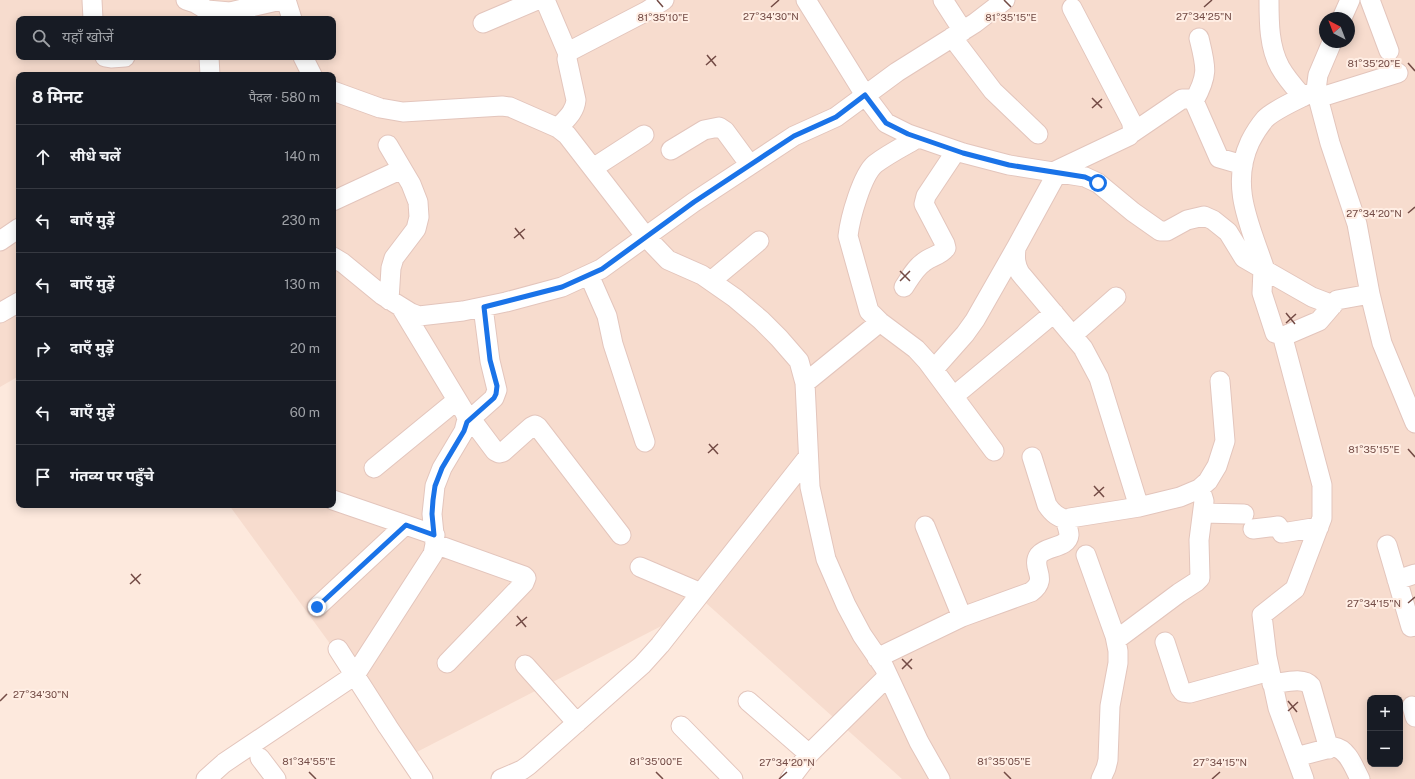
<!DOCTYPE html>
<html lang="hi">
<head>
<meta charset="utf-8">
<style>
  :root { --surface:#171b24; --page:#242831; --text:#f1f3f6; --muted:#9ea1a6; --line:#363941 }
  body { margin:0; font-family:"Public Sans","Noto Sans Devanagari",sans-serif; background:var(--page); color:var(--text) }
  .controls { position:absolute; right:12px; bottom:12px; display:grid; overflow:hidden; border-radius:8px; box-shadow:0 2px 10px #0003 }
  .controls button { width:36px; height:36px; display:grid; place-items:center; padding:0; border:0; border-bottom:1px solid var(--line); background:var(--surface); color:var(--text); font:20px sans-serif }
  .compass { position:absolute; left:1319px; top:12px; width:36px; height:36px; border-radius:50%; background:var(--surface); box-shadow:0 2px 10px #0003; rotate:318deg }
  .stop { position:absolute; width:12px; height:12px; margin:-9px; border:3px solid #1a73e8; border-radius:50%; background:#fff }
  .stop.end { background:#1a73e8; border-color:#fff; box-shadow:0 1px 4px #0008 }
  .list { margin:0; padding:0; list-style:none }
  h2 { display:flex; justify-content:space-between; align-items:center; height:52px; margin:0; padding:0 16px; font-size:17px }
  h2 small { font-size:13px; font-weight:400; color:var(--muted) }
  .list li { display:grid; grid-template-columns:26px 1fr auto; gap:12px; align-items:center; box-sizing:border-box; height:64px; padding:0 16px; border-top:1px solid var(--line) }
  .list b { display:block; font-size:15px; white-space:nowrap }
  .list em { font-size:13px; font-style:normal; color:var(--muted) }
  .icon { flex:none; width:22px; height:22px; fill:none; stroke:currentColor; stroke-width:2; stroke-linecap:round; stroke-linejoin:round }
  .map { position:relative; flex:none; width:1415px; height:779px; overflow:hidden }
  .search { position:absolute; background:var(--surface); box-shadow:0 2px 10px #0003; left:16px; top:16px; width:320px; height:44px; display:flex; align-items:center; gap:10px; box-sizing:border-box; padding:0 14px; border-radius:8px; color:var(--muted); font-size:15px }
  .panel { position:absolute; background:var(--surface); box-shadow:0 2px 10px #0003; left:16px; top:72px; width:320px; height:436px; border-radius:8px }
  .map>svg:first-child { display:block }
</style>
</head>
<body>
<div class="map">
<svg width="1415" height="779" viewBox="0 0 1415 779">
  <rect width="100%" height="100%" fill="#fde9dd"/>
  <path fill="#f7dcce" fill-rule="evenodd" d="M0 0H1415V779H902L706 603 411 755 229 505H333V75H19V376L0 387ZM1325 18H1349V42H1325ZM19 19H333V57H19ZM1370 698H1400V764H1370Z"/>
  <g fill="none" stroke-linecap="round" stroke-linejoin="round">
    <defs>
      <path id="minor" d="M92 0 93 19
        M186 0 195 3 207 10
        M286 0 292 19
        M545 0 568 54
        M806 0 865 95 886 123 908 134 963 153 1009 165 1085 177 1098 183 1133 212 1160 231H1167L1187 220 1204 216 1213 220 1228 232 1244 258 1263 269 1262 293 1275 333 1284 336
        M943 0 963 31
        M1269 0C1269 22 1269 47 1280 67 1286 78 1295 88 1303 97
        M1370 0 1389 51
        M1342 18 1350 0
        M207 19V10L230 12 281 0
        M483 23 537 0
        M952 37 993 91 1038 134
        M105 57 111 58 125 57
        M209 57 210 75
        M303 57 312 75
        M333 91 380 108 403 112 502 106 510 107 558 128 567 135 646 237 668 260 702 275 735 298 761 320 779 338 799 361 805 383 810 487 826 559 846 605 862 635 884 667 919 742 940 779
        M1318 98 1398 73
        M1194 101C1209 74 1206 67 1199 38
        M558 128C566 119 575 112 576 100L567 59 568 54 570 51 647 11 664 0
        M1132 133 1182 99H1190L1194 101 1219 158 1243 165
        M918 138C904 146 888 154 875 164 862 175 850 218 848 236L869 311 880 322 916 349 927 361 994 451
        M388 145 411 184 418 202 419 217 416 229 394 258 391 268 389 300
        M671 150 704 130 719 127 725 131 750 165
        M593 168 644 135
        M1053 172 1129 136C1133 131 1133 127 1131 121L1072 8
        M1057 173 1016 248C1015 258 1015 264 1020 273L1083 348 1099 378 1139 507
        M333 201 402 169
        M0 241 19 228
        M333 257 343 263 382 295 411 313 419 316 463 311 506 302 562 287 601 269 694 202 794 136 836 117 897 72 975 23 1005 0
        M1263 269 1312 297 1333 305
        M1265 270C1251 227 1229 187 1250 142 1254 134 1259 126 1265 119 1276 108 1302 98 1316 90
        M589 275 607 316 613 344 645 442
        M711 281 759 241
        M904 287C910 278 915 268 924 262 931 256 940 256 946 248L945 244 924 204 926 196 956 151
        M1370 294 1382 343 1415 423
        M0 313 19 302
        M1073 335 1116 297
        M934 369 965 334 975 320 1016 248
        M805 383 880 322
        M954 396 1054 313
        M471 419 495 451 499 453 503 452 531 427 535 425 538 427 621 535
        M467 422 494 398 497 390 490 361 483 307
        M1032 457 1047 505C1053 514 1058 517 1067 520
        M374 468 457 400
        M333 500 435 535
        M1203 513 1244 514
        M925 526 962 617
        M1253 529 1278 526 1282 533 1319 527
        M435 544 524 576 526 578 524 583 447 663
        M1387 545 1411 627
        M1086 555 1115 636 1118 651V663L1110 706 1108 760 1106 768 1101 779
        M640 567 701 593
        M1397 580 1415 574
        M317 607 405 525
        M1116 640 1179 593 1196 582 1200 578 1199 540 1204 501 1200 488
        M1165 642 1180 688 1183 692 1190 693 1270 671
        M338 649 388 727 423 779
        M877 658 962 617 1031 592C1050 578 1030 568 1039 555 1046 546 1068 548 1069 535 1069 531 1067 526 1066 522L1070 518 1139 507 1180 497 1199 489 1208 481 1217 466 1225 441 1220 381
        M525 665 577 723
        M1272 684C1283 683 1303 676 1311 686L1329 749
        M748 701 809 754
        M1412 706 1415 717
        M681 726 733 779
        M1296 757 1334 747C1348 749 1354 768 1360 779
        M260 758 276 779
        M206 779 224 763 355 675 433 554 435 544 432 514 435 486 442 468 464 431 467 419 465 413 401 307
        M501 779 522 770 529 765 642 665 660 645 808 457
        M790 779 809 754 888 676
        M1304 779 1278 708 1267 657 1262 615 1295 589 1322 518V485L1284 342V336L1319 321 1337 300 1370 294 1357 224 1330 143 1316 90 1318 75 1332 42"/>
    </defs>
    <use href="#minor" stroke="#e3c5bc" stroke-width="21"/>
    <use href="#minor" stroke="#fff" stroke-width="19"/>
  </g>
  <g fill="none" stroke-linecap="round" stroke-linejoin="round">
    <path stroke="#1a73e8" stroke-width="5" d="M317 607 406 525 434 535 432 514 433 500 435 486 442 468 464 431 467 422 494 398 496 394 497 386 490 360 484 307 562 287 602 269 694 202 794 136 836 117 865 95 886 123 908 134 963 153 1009 165 1085 177 1098 183"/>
  </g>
  <path fill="none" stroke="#734b45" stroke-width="1.5" d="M657 0 663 7M1004 0 1011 7M771 7 779 0M1204 7 1212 0M707 55 716 66M1408 63 1415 71M706 65 716 56M1092 98 1102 108M1092 108 1102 99M1408 213 1415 207M515 228 524 239M514 238 525 229M900 271 910 281M900 281 910 271M1286 313 1295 324M1286 323 1296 314M709 444 718 454M1408 449 1415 457M708 453 718 444M1094 486 1104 497M1094 496 1104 487M131 574 140 584M130 584 141 574M1408 603 1415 597M517 616 526 627M516 626 527 617M902 659 912 669M902 669 912 659M0 701 7 694M1288 701 1297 712M1288 711 1298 702M309 772 316 779M656 772 663 779M1004 772 1011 779M779 779 787 772M1212 779 1220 772"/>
  <g font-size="10" text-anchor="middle" fill="#734b45" stroke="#ffeee4" stroke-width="4" stroke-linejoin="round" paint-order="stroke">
    <text x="771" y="20">27°34'30"N</text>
    <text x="1204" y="20">27°34'25"N</text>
    <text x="1011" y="21">81°35'15"E</text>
    <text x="663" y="21">81°35'10"E</text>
    <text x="1374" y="67">81°35'20"E</text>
    <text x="1374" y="217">27°34'20"N</text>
    <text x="1374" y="453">81°35'15"E</text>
    <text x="1374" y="607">27°34'15"N</text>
    <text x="41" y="698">27°34'30"N</text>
    <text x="309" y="765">81°34'55"E</text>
    <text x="656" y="765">81°35'00"E</text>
    <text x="1004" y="765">81°35'05"E</text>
    <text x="787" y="766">27°34'20"N</text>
    <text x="1220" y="766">27°34'15"N</text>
  </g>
</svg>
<div class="controls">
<button>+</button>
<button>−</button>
</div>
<svg class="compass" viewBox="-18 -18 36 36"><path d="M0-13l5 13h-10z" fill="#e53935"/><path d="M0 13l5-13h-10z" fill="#9ea1a6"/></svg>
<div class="stop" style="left:1098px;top:183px"></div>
<div class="stop end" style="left:317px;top:607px"></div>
<div class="search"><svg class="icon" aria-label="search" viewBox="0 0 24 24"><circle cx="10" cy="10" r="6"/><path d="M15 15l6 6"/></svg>यहाँ खोजें</div>
<section class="panel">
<h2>8 मिनट<small>पैदल · 580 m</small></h2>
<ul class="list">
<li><svg class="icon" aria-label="ahead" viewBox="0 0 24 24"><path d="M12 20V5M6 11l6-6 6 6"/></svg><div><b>सीधे चलें</b></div><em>140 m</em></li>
<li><svg class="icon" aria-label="left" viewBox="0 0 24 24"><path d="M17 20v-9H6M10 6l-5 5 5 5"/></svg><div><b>बाएँ मुड़ें</b></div><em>230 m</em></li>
<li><svg class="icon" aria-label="left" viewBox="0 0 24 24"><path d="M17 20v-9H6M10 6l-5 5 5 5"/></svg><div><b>बाएँ मुड़ें</b></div><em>130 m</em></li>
<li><svg class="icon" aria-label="right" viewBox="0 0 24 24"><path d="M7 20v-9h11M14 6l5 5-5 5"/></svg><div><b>दाएँ मुड़ें</b></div><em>20 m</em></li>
<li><svg class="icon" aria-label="left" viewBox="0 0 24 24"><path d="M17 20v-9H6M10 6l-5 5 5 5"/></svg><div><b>बाएँ मुड़ें</b></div><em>60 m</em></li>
<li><svg class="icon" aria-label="arrive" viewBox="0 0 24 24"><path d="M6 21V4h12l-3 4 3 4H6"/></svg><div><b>गंतव्य पर पहुँचे</b></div></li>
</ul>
</section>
</div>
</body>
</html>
